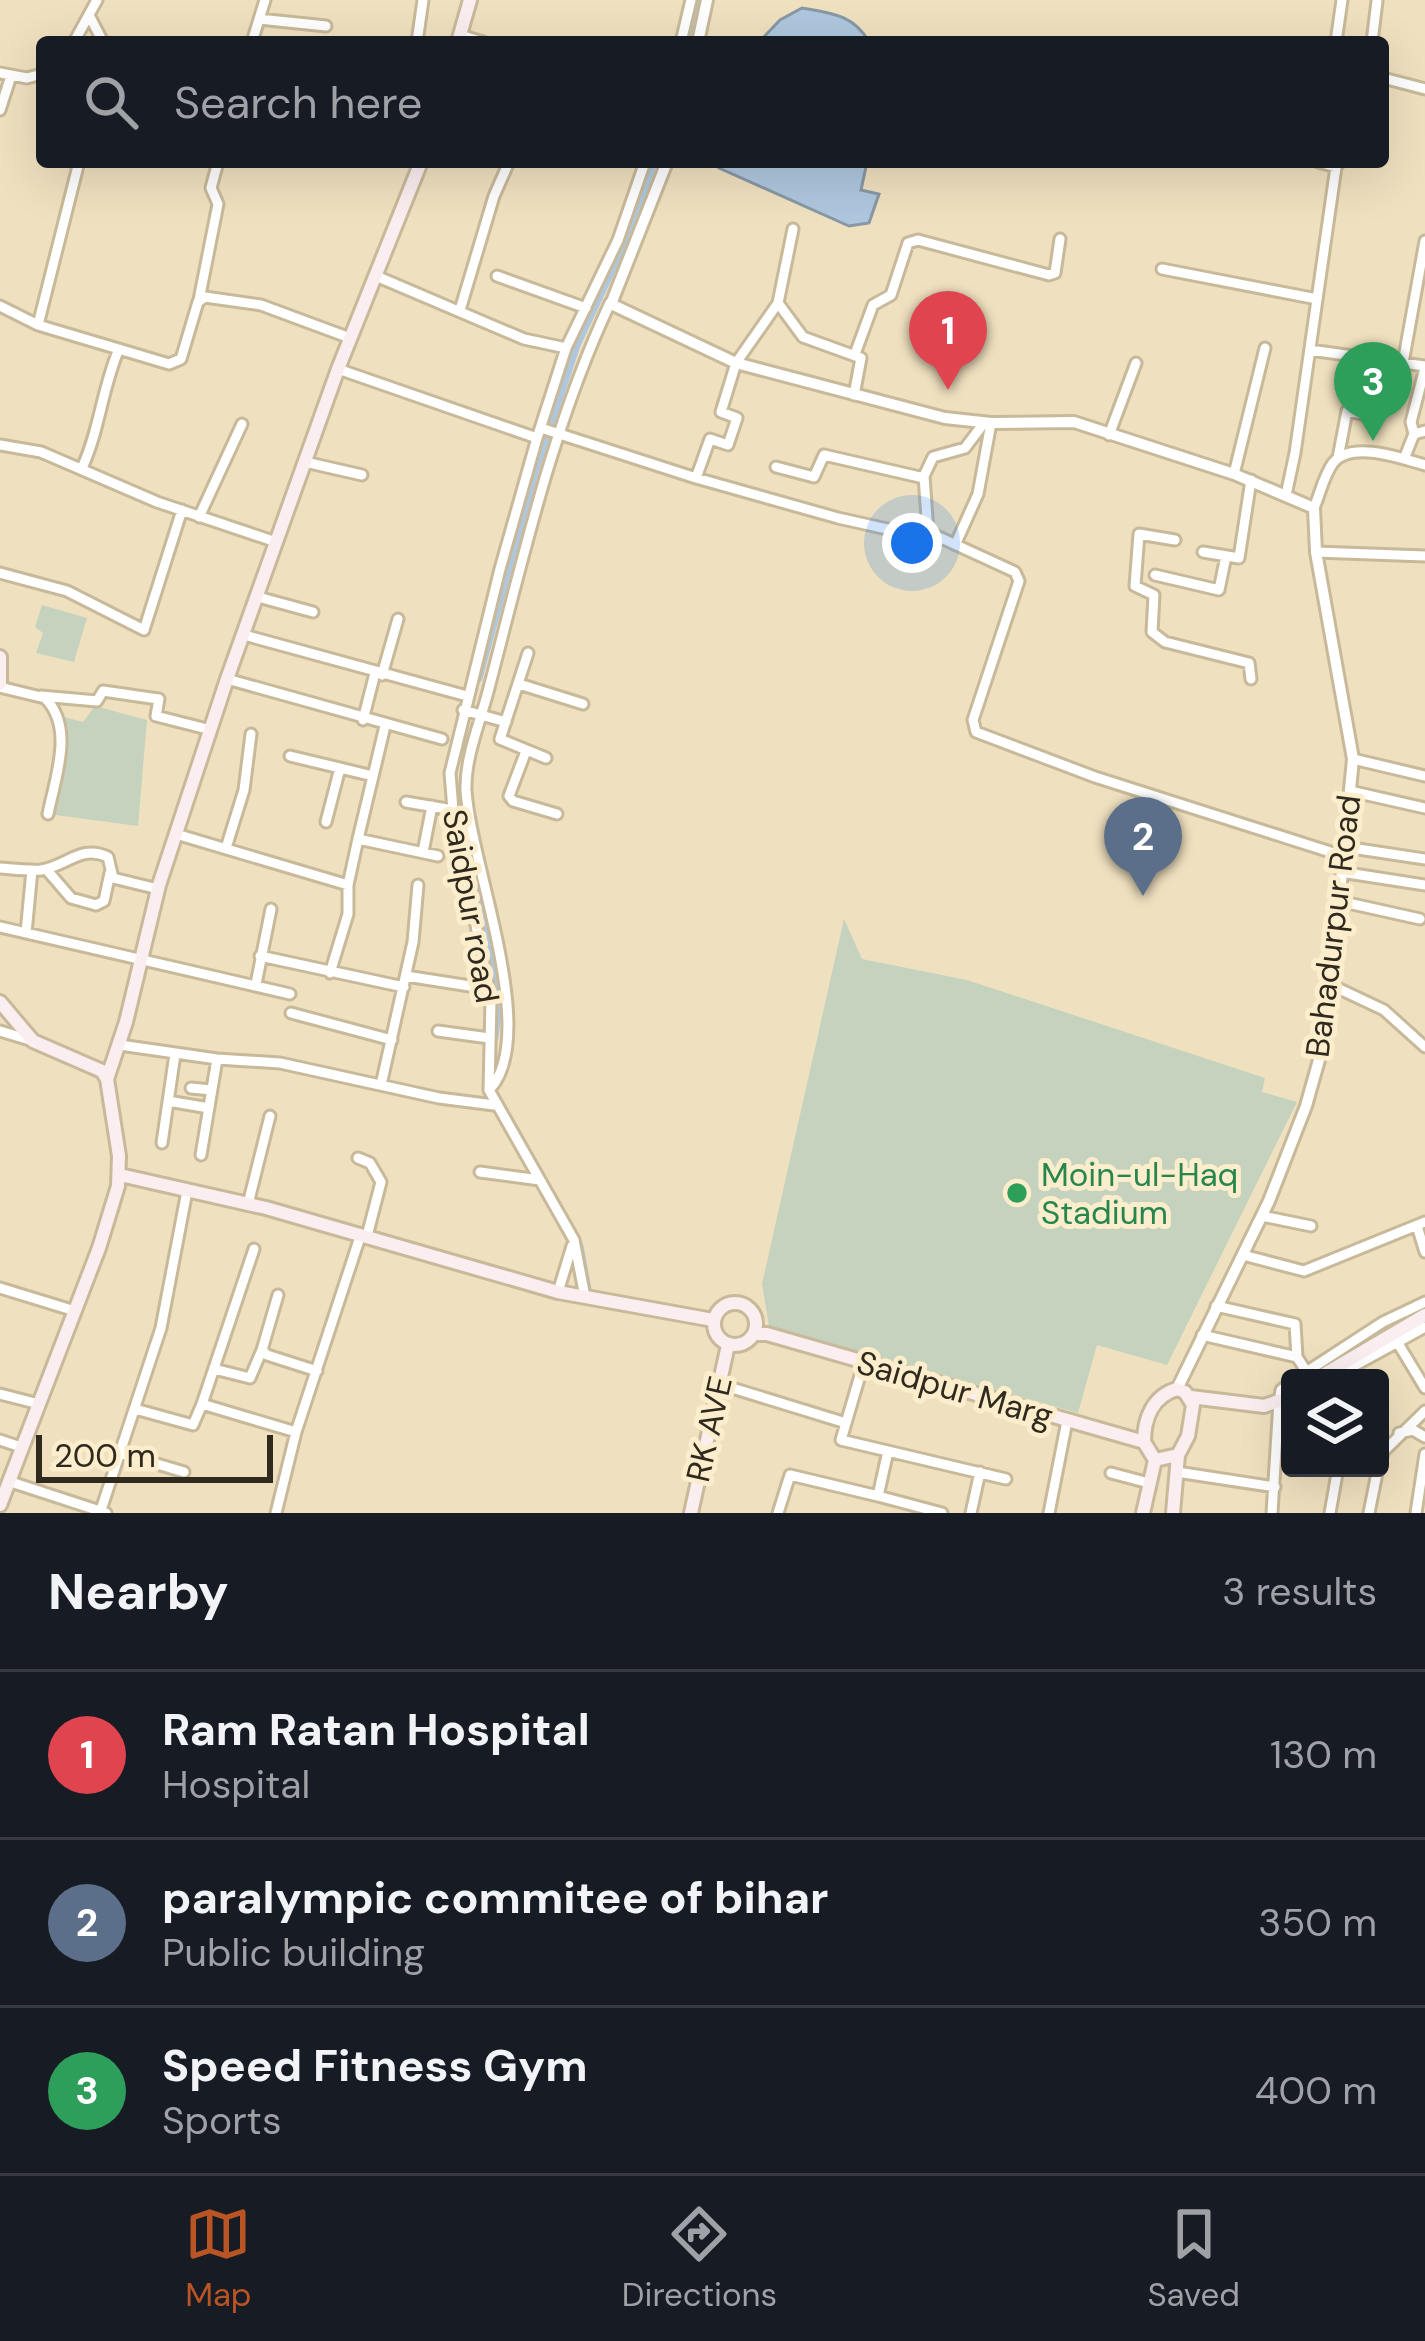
<!DOCTYPE html>
<html lang="en">
<head>
<meta charset="utf-8">
<style>
  :root { --surface:#171b24; --page:#242831; --text:#f1f3f6; --muted:#9ea1a6; --line:#363941; --accent:#b95425 }
  body { margin:0; font-family:"DM Sans",sans-serif; background:var(--page); color:var(--text) }
  .controls { position:absolute; right:36px; bottom:36px; display:grid; overflow:hidden; border-radius:12px; box-shadow:0 12px 48px #0002 }
  .controls button { width:108px; height:108px; display:grid; place-items:center; padding:0; border:0; border-bottom:3px solid var(--line); background:var(--surface); color:var(--text); font:60px sans-serif }
  .scale { position:absolute; left:36px; bottom:30px; width:237px; box-sizing:border-box; padding-left:12px; border:6px solid #302a1e; border-top:0; font-size:33px; line-height:42px; white-space:nowrap; color:#302a1e; -webkit-text-stroke:9px #fcedcc; paint-order:stroke }
  .you { position:absolute; left:912px; top:543px; width:42px; height:42px; margin:-30px; border:9px solid #fff; border-radius:50%; background:#1a73e8; box-shadow:0 0 0 18px #1a73e833 }
  .badge { display:grid; place-items:center; width:78px; height:78px; border-radius:50%; background:var(--accent); color:#fff; font-size:39px; font-weight:700 }
  .pin { position:absolute; translate:-50% -99px; filter:drop-shadow(0 3px 6px #0008) }
  .pin::after { content:''; position:absolute; top:63px; width:42px; height:36px; background:inherit; clip-path:polygon(0 0,100% 0,50% 100%) }
  .list { margin:0; padding:0; list-style:none }
  h2 { display:flex; justify-content:space-between; align-items:center; height:156px; margin:0; padding:0 48px; font-size:51px }
  h2 small { font-size:39px; font-weight:400; color:var(--muted) }
  .list li { display:grid; grid-template-columns:78px 1fr auto; gap:36px; align-items:center; box-sizing:border-box; height:168px; padding:0 48px; border-top:3px solid var(--line) }
  .list b { display:block; font-size:45px; white-space:nowrap }
  .list p { margin:0; font-size:39px; white-space:nowrap; color:var(--muted) }
  .list em { font-size:39px; font-style:normal; color:var(--muted) }
  .icon { flex:none; width:66px; height:66px; fill:none; stroke:currentColor; stroke-width:2; stroke-linecap:round; stroke-linejoin:round }
  .map { position:relative; flex:none; width:1425px; height:1513px; overflow:hidden }
  .search { position:absolute; background:var(--surface); box-shadow:0 12px 48px #0002; left:36px; right:36px; top:36px; height:132px; display:flex; align-items:center; gap:30px; box-sizing:border-box; padding:0 42px; border-radius:12px; color:var(--muted); font-size:45px }
  .sheet { height:660px; background:var(--surface) }
  nav { display:flex; justify-content:space-around; align-items:center; box-sizing:border-box; height:168px; border-top:3px solid var(--line); background:var(--surface); font-size:33px; color:var(--muted) }
  nav a { display:grid; justify-items:center; gap:6px }
  nav .on { color:var(--accent) }
  .map>svg:first-child { display:block }
</style>
</head>
<body>
<div class="map">
<svg width="1425" height="1513" viewBox="0 0 1425 1513">
  <rect width="100%" height="100%" fill="#efe0bf"/>
  <path fill="#c5d3be" d="M42 605 87 618 74 662 36 653 43 633 35 627Z
    M95 706 147 720 138 826 48 814 64 717 83 722Z
    M844 919 862 959 967 980 1265 1078 1262 1092 1297 1102 1167 1365 1097 1345 1078 1413 769 1326 762 1284Z"/>
  <path fill="#aec7de" stroke="#8898a4" stroke-width="3" d="M802 8C831 13 854 15 869 42H759L780 20Z
    M721 162H867L861 190 879 194 869 223 849 226 719 168Z"/>
  <g fill="none" stroke-linecap="round" stroke-linejoin="round">
    <path stroke="#aec7de" stroke-width="9" d="M689 42 697 0
      M478 678 535 469 576 345 630 230 653 162
      M456 794 498 1003 494 1037
      M579 1246 587 1289"/>
    <defs>
      <path id="minor" d="M90 17 103 42
        M259 19 326 26
        M460 35 483 42
        M74 42 97 0
        M252 42 265 0
        M417 42 423 0
        M681 42 691 0
        M1336 42 1342 0
        M1372 42 1377 1
        M0 73 27 78 42 74
        M1383 78 1425 89
        M0 110 11 76
        M1318 162 1336 167
        M1162 269 1317 299
        M376 276 524 339 566 348
        M497 276 586 308
        M199 300 218 204 211 188 218 162
        M778 303 803 337 861 358 854 395
        M0 306 38 325 169 364 181 359 198 302 205 297 261 305 350 338
        M460 310 494 196 509 162
        M38 325 79 162
        M1310 350 1425 366
        M855 354 873 305 891 295 908 243 918 240 1049 275 1055 273 1060 239
        M1403 363 1425 241
        M338 369 537 438
        M541 428 696 478 838 518 896 531 928 532 1015 572 1019 581 973 720 976 732 1095 777 1343 856
        M1414 434 1411 422 1425 368
        M1109 435 1136 363
        M0 445 41 452 157 502 276 542
        M1338 458 1347 411 1367 415
        M1404 459 1414 434 1425 431
        M305 462 362 475
        M776 467 814 477 824 455 924 478
        M82 468C100 429 102 388 119 349
        M1234 474 1265 348
        M696 478 710 439 728 445 737 418 721 412 736 363 778 303 793 229
        M1286 495 1295 453 1336 167 1340 162
        M1314 508C1320 494 1324 475 1333 463 1351 440 1401 458 1425 465
        M199 517 242 424
        M928 532 924 476 933 457 965 448 984 423
        M1175 540 1139 534 1135 586 1154 595 1152 632 1165 642 1249 663 1251 679
        M956 543 978 494 991 423
        M1203 552 1239 558 1251 480
        M1316 552 1425 556
        M0 573 67 591 144 630 182 510
        M1155 575 1219 590 1226 556
        M258 597 313 612
        M244 635 467 696
        M528 653 500 739 546 758
        M382 675 398 619
        M227 679 442 739
        M519 684 583 704
        M0 687 45 698C75 728 55 778 48 814
        M41 696 97 701 103 691 151 698 159 699 156 716 211 730
        M463 710 506 722
        M363 720 375 673
        M385 726 358 839 438 856
        M526 751 509 796 513 801 557 814
        M290 756 373 776
        M1353 759 1425 776
        M1350 791 1425 808
        M406 802 453 810
        M326 822 340 768
        M176 834 348 885 358 839
        M1345 847 1425 859
        M226 848 244 790 251 734
        M423 852 432 806
        M0 868C13 869 28 871 41 870 67 866 81 844 108 857L113 878 158 889
        M46 869 71 898 96 905 104 901 110 873
        M1341 872 1425 885
        M1339 901 1420 919
        M0 927 290 994
        M26 933 32 870
        M260 956 404 987
        M330 973 348 914V885
        M406 976 489 989
        M256 984 271 909
        M1331 985 1384 1010 1425 1047
        M291 1013 392 1040
        M0 1031 33 1041
        M438 1031 489 1038
        M120 1045 217 1059 280 1063 439 1098 494 1105
        M381 1085 413 942 418 885
        M191 1088 211 1090
        M489 1090C541 1037 470 863 466 790 465 755 482 718 490 684 524 554 553 425 610 303
        M168 1101 209 1108
        M162 1143 175 1054
        M201 1155 217 1059
        M358 1158 370 1163 381 1182 367 1236
        M480 1172 540 1180
        M248 1204 270 1116
        M1262 1216 1311 1226
        M1417 1226 1425 1252
        M254 1249 202 1404 296 1432 276 1513
        M1243 1255 1304 1271 1425 1222
        M0 1288 75 1311
        M558 1292 572 1246
        M278 1295 262 1350 267 1355 317 1371
        M585 1297 574 1240 489 1090 491 1000 453 810 450 773 500 569 537 438 566 348 618 240 645 162
        M1216 1306 1295 1324 1297 1357 1306 1371
        M1202 1335 1297 1357
        M1396 1340 1425 1388
        M214 1369 250 1378 262 1350
        M1297 1378 1383 1322 1425 1302
        M1332 1378 1425 1327
        M719 1384 846 1423 841 1440 1006 1479
        M0 1394 39 1404
        M135 1409 193 1425 202 1404
        M846 1423 864 1362
        M296 1432 361 1234
        M1399 1433 1413 1430 1425 1437
        M0 1440 21 1447
        M888 1451 878 1496 942 1513
        M120 1453 184 1472
        M1380 1461 1384 1451 1425 1411
        M1177 1472 1275 1487
        M1111 1473 1149 1483
        M8 1481 106 1513
        M100 1513 161 1328 187 1191
        M778 1513 790 1475 878 1496
        M971 1513 980 1472
        M1049 1513 1067 1421
        M1272 1513 1279 1402 1281 1390 1290 1383
        M1330 1513 1338 1468
        M1369 1513 1378 1468
        M1416 1513 1425 1454"/>
      <path id="tertiary" d="M698 42 707 0
        M667 162 611 304 736 363 945 418 991 423 1074 422 1234 474 1314 508 1316 552 1353 759 1326 1035 1306 1106 1269 1201 1177 1389"/>
      <path id="secondary" d="M458 42 470 0
        M0 657V684
        M0 1002 33 1041 102 1071 107 1079 119 1156 118 1186 99 1248 0 1505
        M107 1079 126 1022 159 885 227 679 338 369 421 162
        M120 1175 266 1208 558 1292 713 1320
        M714 1324a21 21 0 1 1 42 0a21 21 0 1 1-42 0Z
        M754 1334H767L1144 1442
        M1318 1378 1425 1315
        M1177 1389 1185 1392 1193 1405 1188 1436 1178 1455 1155 1460 1144 1442C1144 1418 1153 1396 1177 1389Z
        M1191 1397 1264 1406 1290 1397
        M691 1513 728 1345
        M1143 1513 1155 1460
        M1173 1513 1178 1455"/>
    </defs>
    <use href="#minor" stroke="#c7b999" stroke-width="15"/>
    <use href="#tertiary" stroke="#c7b999" stroke-width="16"/>
    <use href="#secondary" stroke="#c7b999" stroke-width="18"/>
    <use href="#minor" stroke="#fff" stroke-width="9"/>
    <use href="#tertiary" stroke="#fff" stroke-width="10"/>
    <use href="#secondary" stroke="#fbeef1" stroke-width="12"/>
  </g>
  <circle fill="#2e9e5b" stroke="#fcedcc" stroke-width="4.5" cx="1017" cy="1193" r="12"/>
  <g text-anchor="middle" dominant-baseline="central" stroke-width="10" stroke-linejoin="round" paint-order="stroke">
    <g font-size="33" fill="#302a1e" stroke="#fcedcc">
      <text transform="translate(471 906) rotate(80)">Saidpur road</text>
      <text transform="translate(1333 926) rotate(-83)">Bahadurpur Road</text>
      <text transform="translate(955 1389) rotate(16)">Saidpur Marg</text>
      <text transform="translate(709 1429) rotate(-77)">RK AVE</text>
    </g>
    <g font-size="33" fill="#27864d" stroke="#fcedcc" text-anchor="start">
      <text x="1041" y="1174">Moin-ul-Haq<tspan x="1041" dy="38">Stadium</tspan></text>
    </g>
  </g>
</svg>
<div class="controls">
<button><svg class="icon" aria-label="layers" viewBox="0 0 24 24"><path d="M12 4l9 5-9 5-9-5zM3 14l9 5 9-5"/></svg></button>
</div>
<div class="scale">200 m</div>
<div class="you"></div>
<div class="pin badge" style="left:948px;top:390px;background:#e0444e">1</div>
<div class="pin badge" style="left:1143px;top:896px;background:#5c6f8a">2</div>
<div class="pin badge" style="left:1373px;top:441px;background:#2e9e5b">3</div>
<div class="search"><svg class="icon" aria-label="search" viewBox="0 0 24 24"><circle cx="10" cy="10" r="6"/><path d="M15 15l6 6"/></svg>Search here</div>
</div>
<section class="sheet">
<h2>Nearby<small>3 results</small></h2>
<ul class="list">
<li><span class="badge" style="background:#e0444e">1</span><div><b>Ram Ratan Hospital</b><p>Hospital</p></div><em>130 m</em></li>
<li><span class="badge" style="background:#5c6f8a">2</span><div><b>paralympic commitee of bihar</b><p>Public building</p></div><em>350 m</em></li>
<li><span class="badge" style="background:#2e9e5b">3</span><div><b>Speed Fitness Gym</b><p>Sports</p></div><em>400 m</em></li>
</ul>
</section>
<nav>
<a class="on"><svg class="icon" aria-label="map" viewBox="0 0 24 24"><path d="M3 6l6-2 6 2 6-2v14l-6 2-6-2-6 2zM9 4v14M15 6v14"/></svg>Map</a>
<a><svg class="icon" aria-label="directions" viewBox="0 0 24 24"><path d="M12 3l9 9-9 9-9-9zM9 14v-3h6M13 9l2 2-2 2"/></svg>Directions</a>
<a><svg class="icon" aria-label="saved" viewBox="0 0 24 24"><path d="M7 4h10v16l-5-4-5 4z"/></svg>Saved</a>
</nav>
</body>
</html>
